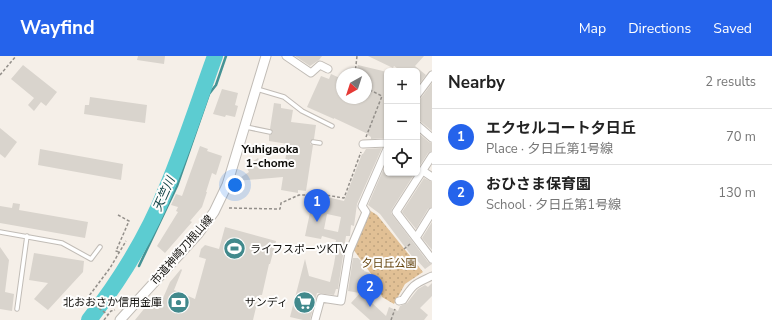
<!DOCTYPE html>
<html lang="en">
<head>
<meta charset="utf-8">
<style>
  :root { --surface:#fff; --page:#f2f2f2; --text:#222; --muted:#767676; --line:#e0e0e0; --accent:#2563eb }
  body { margin:0; font-family:"Nunito Sans","Noto Sans JP",sans-serif; background:var(--page); color:var(--text) }
  .controls { position:absolute; right:12px; top:12px; display:grid; overflow:hidden; border-radius:6px; box-shadow:0 1px 3px #0004 }
  .controls button { width:36px; height:36px; display:grid; place-items:center; padding:0; border:0; border-bottom:1px solid var(--line); background:var(--surface); color:var(--text); font:20px sans-serif }
  .compass { position:absolute; left:336px; top:12px; width:36px; height:36px; border-radius:50%; background:var(--surface); box-shadow:0 1px 3px #0004; rotate:219deg }
  .you { position:absolute; left:235px; top:129px; width:14px; height:14px; margin:-10px; border:3px solid #fff; border-radius:50%; background:#1a73e8; box-shadow:0 0 0 6px #1a73e833 }
  .badge { display:grid; place-items:center; width:26px; height:26px; border-radius:50%; background:var(--accent); color:#fff; font-size:13px; font-weight:700 }
  .pin { position:absolute; translate:-50% -33px; filter:drop-shadow(0 1px 2px #0008) }
  .pin::after { content:''; position:absolute; top:21px; width:14px; height:12px; background:inherit; clip-path:polygon(0 0,100% 0,50% 100%) }
  .list { margin:0; padding:0; list-style:none }
  h2 { display:flex; justify-content:space-between; align-items:center; height:52px; margin:0; padding:0 16px; font-size:17px }
  h2 small { font-size:13px; font-weight:400; color:var(--muted) }
  .list li { display:grid; grid-template-columns:26px 1fr auto; gap:12px; align-items:center; box-sizing:border-box; height:56px; padding:0 16px; border-top:1px solid var(--line) }
  .list b { display:block; font-size:15px; white-space:nowrap }
  .list p { margin:0; font-size:13px; white-space:nowrap; color:var(--muted) }
  .list em { font-size:13px; font-style:normal; color:var(--muted) }
  .icon { flex:none; width:22px; height:22px; fill:none; stroke:currentColor; stroke-width:2; stroke-linecap:round; stroke-linejoin:round }
  .map { position:relative; flex:none; width:432px; height:264px; overflow:hidden }
  header { display:flex; align-items:center; gap:24px; box-sizing:border-box; height:56px; padding:0 20px; background:var(--accent); color:#fff }
  header strong { font-size:19px }
  nav { display:flex; gap:22px; margin-inline-start:auto; font-size:14px }
  main { display:flex }
  aside { flex:1; background:var(--surface) }
  .map>svg:first-child { display:block }
</style>
</head>
<body>
<header>
<strong>Wayfind</strong>
<nav><a>Map</a><a>Directions</a><a>Saved</a></nav>
</header>
<main>
<div class="map">
<svg width="432" height="264" viewBox="0 0 432 264">
  <defs>
    <pattern id="park-dots" width="8" height="8" patternUnits="userSpaceOnUse"><rect width="8" height="8" fill="#e1c095"/><path d="M2 2h.1M6 6h.1" fill="none" stroke="#c0a47f" stroke-width="1.8" stroke-linecap="round"/></pattern>
  </defs>
  <rect width="100%" height="100%" fill="#f5efe8"/>
  <path fill="url(#park-dots)" d="M369 154 377 159 423 216 405 228 394 248 382 241 377 226 353 193Z"/>
  <g fill="none" stroke-linecap="round" stroke-linejoin="round">
    <path stroke="#459395" stroke-width="2.5" d="M139 210 177 130 209 38 216 29 226 0"/>
    <path stroke="#5cccd1" stroke-width="16" d="M89 264C121 223 148 179 167 131 185 88 199 44 215 0"/>
  </g>
  <path fill="#d9d4cd" fill-rule="evenodd" d="M138 0H165L164 8 137 4Z
    M295 0H322L319 4 310 10Z
    M368 0H424L415 10 426 19 417 31V15H401L394 10 393 12Z
    M23 9 57 36 46 50 41 46 34 55 28 49 34 42 11 23Z
    M358 9 387 16 386 82 371 83V81L368 79V78L334 62V63L307 51 321 20 329 23 331 18 342 23V42H366V18L356 16Z
    M432 27V75L420 65 417 64V44L421 42Z
    M222 33 238 37 235 49 238 50 235 61 226 59 225 61 213 58Z
    M90 41 147 49 145 67 84 58 85 49H89Z
    M274 47 281 48V52L293 54 291 66 316 69 314 83 310 85V88L313 89 306 135 298 134V137L281 134 283 121 235 125 249 116 246 110 258 102 261 108 285 105 288 88 269 85V79L272 78 273 76 270 73Z
    M0 72 17 86 5 102 0 98Z
    M417 76 429 86 432 87V95L428 97 417 114Z
    M200 90 208 93 207 95 222 100 216 119 212 117 206 136H207L202 151 190 165 192 166 165 197 157 190 178 156 176 155 178 151 171 149 176 138 182 140Z
    M382 92 357 148 354 170 351 169 350 180H346L338 233H336L334 239 317 237 310 264H303L290 261 305 203 309 220 330 226 334 208 337 190 335 189 336 184 322 180 321 183 305 180 314 138 344 145 362 98H363L366 93ZM327 158 341 161 338 176 324 173Z
    M40 93 123 108 121 124 38 109Z
    M384 112 387 113V117H415L392 153 391 157 428 206 432 208 425 213 415 202 414 203 380 158 368 149Z
    M424 122 432 126V151L428 153 416 173 402 156Z
    M13 147 20 148 19 154 88 166 85 182 0 167V150L12 152Z
    M432 166V194L422 182Z
    M225 171 276 185 270 208H269L262 239H259L253 264H135L152 243 160 249 170 226 181 213 182 214 174 234 195 243 206 203 199 201 201 193 205 189 219 193Z
    M0 191 9 204 5 236 14 238 12 255 0 253Z
    M34 197 84 205 83 216 48 254 34 243 48 227 29 224Z
    M353 202H358L365 209 364 215 370 217 369 222 374 226 372 228 378 233 372 240 374 242 371 246 386 260 389 251 398 255 400 250 407 247 418 233 425 229 428 231 432 227V240L420 252 428 259 424 264H370L351 247 360 237 348 235Z"/>
  <g fill="none" stroke-linecap="round" stroke-linejoin="round">
    <defs>
      <path id="service" d="M257 33 284 41 302 55 332 70
        M246 71 270 76
        M313 86 320 87
        M0 176 62 187 91 203 100 191
        M17 253 27 180"/>
      <path id="minor" d="M286 0 311 17 320 9 328 13
        M417 39 432 19
        M417 69 432 82
        M363 88 387 87
        M432 100 396 156 432 203
        M423 115 432 121
        M416 182 432 156
        M399 245 403 244C414 227 415 228 432 220
        M315 264 321 242 341 245 349 196 366 156 362 150 387 93"/>
      <path id="tertiary" d="M120 264 198 178 214 156 227 129 266 0"/>
    </defs>
    <use href="#service" stroke="#c1bcb6" stroke-width="5.5"/>
    <use href="#minor" stroke="#c1bcb6" stroke-width="9"/>
    <use href="#tertiary" stroke="#c1bcb6" stroke-width="11"/>
    <path stroke="#938f8a" stroke-width="1.5" stroke-dasharray="3 2" stroke-linecap="butt" d="M355 18 357 0
      M0 19 16 0
      M366 81 382 40 366 32
      M229 152 280 153 281 147 299 139H325L344 142 361 96
      M118 159 129 165 116 195 119 196
      M404 193 410 188
      M87 243 108 259
      M82 244H86L110 212 126 185
      M104 264 111 255 115 254
      M391 264 395 253"/>
    <use href="#service" stroke="#fff" stroke-width="3.5"/>
    <use href="#minor" stroke="#fff" stroke-width="7"/>
    <use href="#tertiary" stroke="#fff" stroke-width="9"/>
  </g>
  <defs>
    <symbol id="stadium-disc" viewBox="-11 -11 22 22"><circle r="9.5" fill="#41898c" stroke="#fefdfc"/><path d="M0-5a6.5 5 0 1 0 0 10a6.5 5 0 1 0 0-10ZM-3.5-1.8h7v3.6h-7Z" fill="#fff"/></symbol>
    <symbol id="bank-disc" viewBox="-11 -11 22 22"><circle r="9.5" fill="#41898c" stroke="#fefdfc"/><path d="M-6-4H6V4H-6ZM0-2.3a2.3 2.3 0 1 0 0 4.6a2.3 2.3 0 1 0 0-4.6Z" fill="#fff"/></symbol>
    <symbol id="supermarket-disc" viewBox="-11 -11 22 22"><circle r="9.5" fill="#41898c" stroke="#fefdfc"/><path d="M-6-5.5h2.5l.6 2H6L4.5 2H-2.5L-4.4-4H-6ZM-1.5 3.2a1.3 1.3 0 1 0 .1 0ZM3 3.2a1.3 1.3 0 1 0 .1 0Z" fill="#fff"/></symbol>
  </defs>
  <g fill-rule="evenodd">
    <use href="#stadium-disc" x="222" y="180" width="25" height="25"/>
    <use href="#bank-disc" x="166" y="234" width="25" height="25"/>
    <use href="#supermarket-disc" x="292" y="234" width="25" height="25"/>
  </g>
  <g text-anchor="middle" dominant-baseline="central" stroke-width="4" stroke-linejoin="round" paint-order="stroke">
    <g font-size="11" fill="#0e0d0a" stroke="#fefdfc" text-anchor="end">
      <text x="250" y="193" text-anchor="start">ライフスポーツKTV</text>
      <text x="162" y="246">北おおさか信用金庫</text>
      <text x="288" y="246">サンディ</text>
    </g>
    <g font-size="11" fill="#0e0d0a" stroke="#fefdfc">
      <text transform="translate(182 194) rotate(-49)">市道神崎刀根山線</text>
    </g>
    <g font-size="11" fill="#61410a" stroke="#fefdfc">
      <text x="389" y="207">夕日丘公園</text>
    </g>
    <g font-size="12" font-weight="bold" fill="#0e0d0a" stroke="#fefdfc">
      <text x="270" y="93">Yuhigaoka<tspan x="270" dy="14">1-chome</tspan></text>
    </g>
    <g font-size="12" font-style="italic" fill="#114547" stroke="#fefdfc">
      <text transform="translate(164 138) rotate(-66)">天竺川</text>
    </g>
  </g>
</svg>
<div class="controls">
<button>+</button>
<button>−</button>
<button><svg class="icon" aria-label="locate" viewBox="0 0 24 24"><circle cx="12" cy="12" r="6"/><path d="M12 2v4M12 18v4M2 12h4M18 12h4"/></svg></button>
</div>
<svg class="compass" viewBox="-18 -18 36 36"><path d="M0-13l5 13h-10z" fill="#e53935"/><path d="M0 13l5-13h-10z" fill="#767676"/></svg>
<div class="you"></div>
<div class="pin badge" style="left:317px;top:166px">1</div>
<div class="pin badge" style="left:370px;top:251px">2</div>
</div>
<aside>
<h2>Nearby<small>2 results</small></h2>
<ul class="list">
<li><span class="badge">1</span><div><b>エクセルコート夕日丘</b><p>Place · 夕日丘第1号線</p></div><em>70 m</em></li>
<li><span class="badge">2</span><div><b>おひさま保育園</b><p>School · 夕日丘第1号線</p></div><em>130 m</em></li>
</ul>
</aside>
</main>
</body>
</html>
